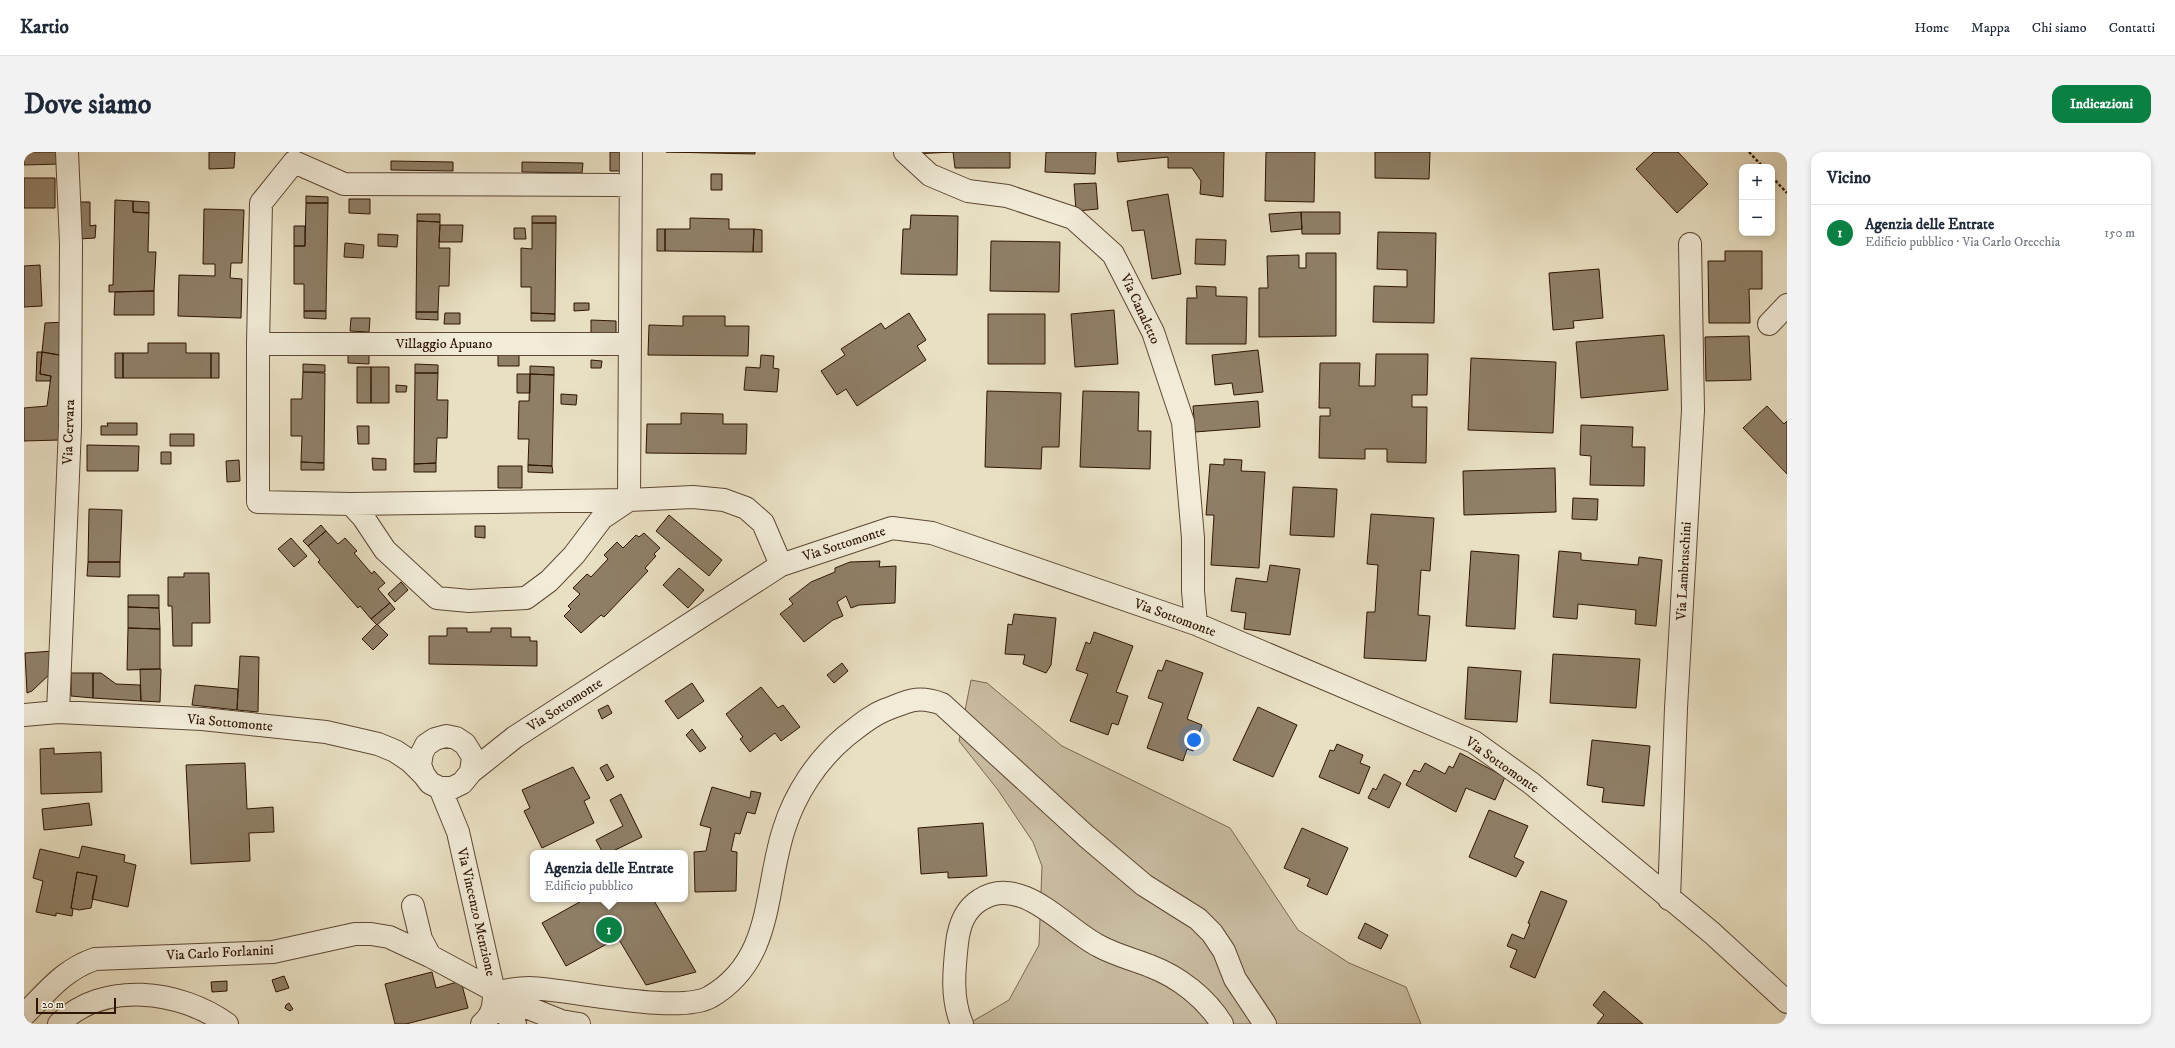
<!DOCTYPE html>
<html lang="it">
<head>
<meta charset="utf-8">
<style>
  :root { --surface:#fff; --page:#f2f2f3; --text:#1f2937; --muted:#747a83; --line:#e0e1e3; --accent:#0b8043 }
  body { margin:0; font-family:"IM FELL DW Pica",serif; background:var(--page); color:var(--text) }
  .controls { position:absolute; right:12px; top:12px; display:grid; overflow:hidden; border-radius:8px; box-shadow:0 2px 6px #0003 }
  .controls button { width:36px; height:36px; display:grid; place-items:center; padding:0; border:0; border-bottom:1px solid var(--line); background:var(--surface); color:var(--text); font:20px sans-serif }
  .scale { position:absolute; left:12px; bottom:10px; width:80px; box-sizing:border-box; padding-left:4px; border:2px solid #2e1503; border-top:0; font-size:11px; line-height:14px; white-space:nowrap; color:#2e1503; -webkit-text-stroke:3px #f1ebd8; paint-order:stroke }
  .you { position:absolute; left:1170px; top:588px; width:14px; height:14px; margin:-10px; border:3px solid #fff; border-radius:50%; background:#1a73e8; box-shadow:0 0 0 6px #1a73e833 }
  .badge { display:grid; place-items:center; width:26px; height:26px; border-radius:50%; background:var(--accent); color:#fff; font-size:13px; font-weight:700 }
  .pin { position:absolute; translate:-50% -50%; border:2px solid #fff; box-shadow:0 1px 4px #0006 }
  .popup { position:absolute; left:506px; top:698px; width:158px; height:52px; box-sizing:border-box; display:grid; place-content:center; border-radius:8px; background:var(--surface); filter:drop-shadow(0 1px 3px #0005); font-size:13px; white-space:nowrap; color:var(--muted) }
  .popup b { font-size:15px; color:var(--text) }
  .popup::after { content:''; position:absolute; left:50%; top:100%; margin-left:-8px; border:8px solid transparent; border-top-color:var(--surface) }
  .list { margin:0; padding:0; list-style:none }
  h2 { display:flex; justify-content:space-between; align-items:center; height:52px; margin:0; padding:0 16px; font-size:17px }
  h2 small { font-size:13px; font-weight:400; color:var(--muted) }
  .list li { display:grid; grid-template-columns:26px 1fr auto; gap:12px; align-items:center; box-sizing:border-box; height:56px; padding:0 16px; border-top:1px solid var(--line) }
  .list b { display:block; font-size:15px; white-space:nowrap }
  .list p { margin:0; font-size:13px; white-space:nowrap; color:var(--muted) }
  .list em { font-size:13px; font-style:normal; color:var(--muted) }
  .map { position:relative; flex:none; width:1763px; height:872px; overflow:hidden; border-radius:12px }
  header { display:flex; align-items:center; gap:24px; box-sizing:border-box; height:56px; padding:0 20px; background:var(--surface); border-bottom:1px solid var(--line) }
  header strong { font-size:19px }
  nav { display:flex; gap:22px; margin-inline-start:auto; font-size:14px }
  .intro { display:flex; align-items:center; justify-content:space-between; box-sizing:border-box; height:96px; padding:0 24px }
  h1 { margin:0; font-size:28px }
  .button { padding:10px 18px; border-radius:12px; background:var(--accent); color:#fff; font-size:14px; font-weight:700 }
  main { display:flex; gap:24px; padding:0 24px }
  aside { flex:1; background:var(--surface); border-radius:12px; box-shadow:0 2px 6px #0003 }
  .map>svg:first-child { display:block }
</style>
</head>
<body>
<header>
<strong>Kartio</strong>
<nav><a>Home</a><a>Mappa</a><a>Chi siamo</a><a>Contatti</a></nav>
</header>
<div class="intro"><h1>Dove siamo</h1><a class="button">Indicazioni</a></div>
<main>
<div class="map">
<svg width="1763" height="872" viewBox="0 0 1763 872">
  <rect width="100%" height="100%" fill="#e9e0c3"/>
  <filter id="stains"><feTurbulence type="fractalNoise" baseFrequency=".005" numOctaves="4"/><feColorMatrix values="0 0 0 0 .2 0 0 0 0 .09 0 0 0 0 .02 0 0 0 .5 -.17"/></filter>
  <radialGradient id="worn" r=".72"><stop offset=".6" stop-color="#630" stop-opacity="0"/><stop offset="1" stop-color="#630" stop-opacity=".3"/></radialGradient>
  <path fill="#c9bda2" stroke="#7c6952" d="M947 528 963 531 1038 594 1206 676 1274 778 1325 811 1382 835 1397 872H944L985 848 1015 793 1018 714 1009 690 974 638 935 589Z"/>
  <path fill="#8f7f67" stroke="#2e1503" d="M0 0H36V12L0 13Z
    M185 0H211L210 16 185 17Z
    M586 0H597L596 19H586Z
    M642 0H731V2Z
    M889 0H986V16H931L929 0 889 2Z
    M1022 0H1072L1071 22 1021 20Z
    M1093 0H1200L1199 45 1176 42 1177 29 1168 16H1144V5L1094 10Z
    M1242 0H1291L1290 50 1241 49Z
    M1351 0H1406L1405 27 1351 26Z
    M1630 0H1654L1684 32 1653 61 1612 17Z
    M367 9 429 10V19L367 18Z
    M498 10 559 11 558 21 498 20Z
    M687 22H698V38H687Z
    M0 26H31V56H0Z
    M1072 31 1074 57 1052 59 1050 32Z
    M1144 42 1157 122 1128 127 1120 78 1108 79 1103 49Z
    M282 44 304 45V51H282Z
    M325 47H346V62L325 61Z
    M91 48 109 49V60L125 61 124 100H132L130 139 85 140V133H89Z
    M109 49 125 50V61L109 60Z
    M56 50H66V74L72 73 71 86 55 87Z
    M282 51H304L302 159H280V132H270V94H281Z
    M180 57 220 58 218 111H207L206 126 218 127 217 166 154 164 155 123 191 124V112H179Z
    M1277 60 1278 77 1247 80 1245 62Z
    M1277 60H1316V82H1278Z
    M393 62H416V70L393 69Z
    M887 63 934 64 933 123 877 122 879 77H886Z
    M508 64H532V71H508Z
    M666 66 705 67V77H730L729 100 641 99V77H666Z
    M393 69 416 70 415 96H426L425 134H415L414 160H392Z
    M508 71H532L531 162 507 161V135H497V96L508 97Z
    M416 73H439L438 90H415Z
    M270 74H281V94H270Z
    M490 76H501L502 87H490Z
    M633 77H641V99H633Z
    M730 77 738 78V100H729Z
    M1354 80 1412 81 1410 171 1349 170 1350 134 1383 135V118L1353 117Z
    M354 82 374 83 373 95 354 94Z
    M1172 87 1202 88 1201 113 1171 112Z
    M967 89 1036 90 1035 140 966 139Z
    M321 91 340 93 339 106 320 105Z
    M1701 99H1738V137H1725L1726 171H1685L1684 109H1701Z
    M1282 101H1312V184L1235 185V136H1244L1243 104 1275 103V116H1282Z
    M16 113 18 154 0 155V114Z
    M1575 117 1579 166 1549 169 1550 176 1529 178 1525 121Z
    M1172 134 1192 135V144L1223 145 1222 192H1162L1163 146H1173Z
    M130 139V163H90L91 140Z
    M550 151H565V158L550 159Z
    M1090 158 1094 212 1051 215 1047 162Z
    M280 159H302V167L280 166Z
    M392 160H414V168L392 167Z
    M421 161H436V172H420Z
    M507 161 531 162V169H507Z
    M885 161 902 188 893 194 902 208 833 254 822 237 813 243 797 219 821 203 817 197 857 171 861 177Z
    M964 162H1021V212H964Z
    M659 164H701V174H725L724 204 624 203 625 173 659 174Z
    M327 166H346L345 180 326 179Z
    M567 168 592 169V182H567Z
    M42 170 41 204 18 200 21 171Z
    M1640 183 1644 238 1557 246 1552 190Z
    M1725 184 1727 228 1682 229 1681 185Z
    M124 191H162V201H187V226H99V201H124Z
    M324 198H345V212L324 211Z
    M1234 198 1239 240 1210 243 1208 231 1191 233 1188 203Z
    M13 200H18L16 222 27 224 26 229H12Z
    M18 200 41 204 36 288 0 289V256L23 254 27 224 16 222Z
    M91 201H99V226H91Z
    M187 201H195V226H187Z
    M474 202 495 203V214H474Z
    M1352 202H1404L1403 243H1388V255H1403L1402 311 1363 310V297H1341V307L1295 306 1296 264H1306V256H1295L1296 211H1336L1335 234H1351Z
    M737 203 750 204 749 216 755 217 753 240 720 238 722 215 736 216Z
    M1447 206 1532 210 1529 281 1444 278Z
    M567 208 578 209 577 216H567Z
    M279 212 301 213V220H279Z
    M391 212 414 213V221H391Z
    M506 214 530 215V223L506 222Z
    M333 215H347V251H333Z
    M347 215H365V251H347Z
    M279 220 301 221 300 311 277 310 278 284H267V247H278Z
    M391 221H414L413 248H424L423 286H413L412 311 390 312Z
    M493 222H506V241H493Z
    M506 222 530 223 528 314 504 313 505 287H494L495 249H505Z
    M372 233 383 234 382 240H372Z
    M963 239 1037 241 1035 295H1018L1017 317 961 315Z
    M1059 239 1115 240 1114 279H1127L1126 317 1056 315Z
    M537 242 553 243 552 253 537 252Z
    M1234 249 1236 275 1171 280 1169 254Z
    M1743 254 1760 272 1763 269V322L1719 276Z
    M657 261 699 262V272H723L722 302 622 301 623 272H657Z
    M83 271H113V283H77V274H84Z
    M1557 273 1609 275 1608 295H1621L1620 334 1566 333 1567 304 1556 303Z
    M333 274H345V292H334Z
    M146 282H170V294H146Z
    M63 293 115 294 114 319H63Z
    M137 300H147V312H137Z
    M348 306 362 307V318H349Z
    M1200 307 1218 308 1217 319 1241 320 1235 416 1187 413 1190 363H1182L1186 312 1200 313Z
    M215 308 216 329 203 330 202 309Z
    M277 310 300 311V318H277Z
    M412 311V320H390V312Z
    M504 313 528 314 529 321 504 320Z
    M474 314H498V336H474Z
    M1531 316 1532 360 1440 363 1439 319Z
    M1269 335 1313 337 1310 385 1266 383Z
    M1549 346 1574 347 1573 368 1548 367Z
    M65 357 98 358 96 410H64Z
    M1347 362 1410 366 1406 419 1397 418 1394 463 1406 464 1402 509 1340 506 1343 460H1351L1354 413 1343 412Z
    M645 363 698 408 685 424 632 379Z
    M297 373 302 379 284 394 279 389Z
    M451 374H461V386L451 385Z
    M302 379 314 392 321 386 333 399 330 401 348 422 350 419 361 431 354 437 366 451 347 467 336 454 334 456 294 410 296 408 284 394Z
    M620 381 636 396 630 402 632 404 621 416 624 419 580 465 577 463 557 481 540 464 547 457 544 454 556 442 549 436 563 422 567 425 584 407 580 403 593 390 599 396 612 383 615 385Z
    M267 386 283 404 270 415 254 397Z
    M1447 399 1495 403 1491 477 1442 474Z
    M1535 399 1557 401V408L1614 413 1615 405 1638 408 1632 474 1611 472 1612 458 1554 452 1553 467 1529 465Z
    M856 409 855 415 872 414 871 451 835 453 827 456 822 444 813 450 819 464 809 468 780 490 756 462 769 452 765 447 787 430 811 420V416L826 410Z
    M64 410H96V425L63 424Z
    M1246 413 1276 417 1266 483 1220 477 1222 461 1207 459 1212 426 1243 430Z
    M655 416 680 438 664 456 639 433Z
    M160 421H185L186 471H168V494H149L148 454H144V425H160Z
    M377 430 384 438 371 450 364 442Z
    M104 443H135V456L104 455Z
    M366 451 371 457 353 473 347 467Z
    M104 455 135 456 136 477 104 476Z
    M990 462 1032 466 1027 513 1022 521 999 512 1001 503 981 502 984 472 988 473Z
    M353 472 364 483 349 498 338 487Z
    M104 476 136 477V517L103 518Z
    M423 476H443V480H467V476H487V485H506V489H513V514L405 512V484H423Z
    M1070 480 1109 494 1092 540 1104 544 1094 573 1088 571 1084 583 1046 569 1064 522 1052 518 1062 490 1066 492Z
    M29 499V519L8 539 3 541 1 501Z
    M1529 502 1616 507 1612 556 1526 551Z
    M216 504 235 505 234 560 213 558Z
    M1142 508 1179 521 1163 567 1178 573 1169 599 1163 597 1159 609 1123 596 1139 551 1124 546 1134 518 1138 519Z
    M818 511 824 519 810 531 803 523Z
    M1444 515 1497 519 1493 570 1441 567Z
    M116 517H137L136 550 117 549Z
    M47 521H69V546L47 544Z
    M69 521H77L92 532 116 533 117 549 69 546Z
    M668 531 680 549 654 567 641 549Z
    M171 533 214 537 213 558 168 553Z
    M737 535 754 556 759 553 776 575 757 589 751 581 726 600 716 587 719 585 702 562Z
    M584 553 588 561 578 567 574 558Z
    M1234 555 1273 573 1249 625 1209 608Z
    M668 577 682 596 676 600 662 583Z
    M1568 588 1626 594 1620 654 1578 650 1580 636 1563 633Z
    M1313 592 1339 603 1336 611 1346 615 1335 642 1295 625 1306 598 1310 599Z
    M30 596V602L77 600 78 640 17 642 16 597Z
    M1436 601 1481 625 1471 648 1442 636 1432 660 1382 633 1390 618 1396 620 1401 611 1421 622 1425 614 1429 616Z
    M221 611 223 657 249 655 250 680 225 681 226 709 167 712 162 613Z
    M583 612 590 625 583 629 576 616Z
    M549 615 566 646 560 649 570 671 518 696 500 659 506 656 498 638Z
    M1360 622 1377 631 1365 656 1344 646 1349 636 1352 638Z
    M688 635 726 646 727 639 737 641 731 662 723 660 716 682 711 681 707 699 713 700 712 739 671 740 670 700 682 699 687 676 676 673Z
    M597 642 618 685 585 701H579L572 688 599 674 586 648Z
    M65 651 68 673 20 678 18 657Z
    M1465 658 1504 674 1490 705 1500 710 1492 725 1445 705Z
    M959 671 963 724 924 726V720L897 722 894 676Z
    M1278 676 1324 696 1303 743 1283 734 1286 727 1260 716Z
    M58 694 101 703 100 710 112 713 104 755 68 747 73 724 53 720 47 756 49 757 48 764 32 761V764L12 760 19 729 9 726 16 697 55 706Z
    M53 720 73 724 67 756 55 758 47 756Z
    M1517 739 1543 749 1511 826 1486 815 1493 798 1483 794 1488 782 1500 787 1506 772 1504 771Z
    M561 747H629L672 820 622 833 594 786 542 814 518 771Z
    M1341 771 1364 783 1357 797 1334 786Z
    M408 820 412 836 437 829 444 856 382 872H371L361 832Z
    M260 824 265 836 252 840 248 828Z
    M203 829V839L188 840 187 830Z
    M1580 839 1619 872H1573L1580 863 1569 853Z
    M265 851 269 857 266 859 261 856 262 853Z"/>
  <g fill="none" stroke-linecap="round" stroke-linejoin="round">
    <defs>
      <path id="minor" d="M881 0 906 23 944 39 983 44 1049 66 1089 102 1129 180 1159 270 1169 386V439L1172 472
        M605 35 593 33 320 32 270 10 237 51 234 192V350L327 352 605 348 607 0
        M1745 172 1763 153
        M234 192H605
        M327 352 339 365 361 398 413 446 445 449 502 446 525 429 550 403 578 366 605 348 669 345 700 348 722 356 739 371 757 413
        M34 560 46 276 47 92 43 0
        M0 563 34 560 178 567 302 580 354 592 371 599 386 609 400 623
        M447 620 449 605 441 592 432 586 422 584 411 587 402 593 398 601 396 613 400 623 406 631 416 636H428L438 631 447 620 491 585 757 413 868 376 908 381 1172 472 1450 590 1507 631 1688 781 1763 850
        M416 636 434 680 470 840C475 851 481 864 491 872
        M1645 747 1652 556 1669 258 1666 92
        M389 754 397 787 406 804
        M470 840C481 839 493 836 505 836 546 837 653 863 686 845 750 808 740 738 760 677 771 642 793 608 822 584 835 574 846 564 861 558 885 549 893 543 918 552L1062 684 1120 733 1174 767 1188 781 1200 799 1211 827 1241 872
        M0 863C23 840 39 818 71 807L249 800 331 782H347L365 785 406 804 497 853 537 869 555 872
        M35 872C79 828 156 838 203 872
        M458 872C469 863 470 853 470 840
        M938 872C927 847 930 818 933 791 935 774 940 758 956 748 997 721 1041 777 1075 794 1091 803 1109 807 1126 814 1155 825 1182 846 1198 872"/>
    </defs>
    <use href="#minor" stroke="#5d4833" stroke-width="24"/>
    <path stroke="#2e1503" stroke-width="2.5" stroke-dasharray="3 2" stroke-linecap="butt" d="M1725 0 1739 15
      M1748 25 1763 41"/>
    <use href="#minor" stroke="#f1ebd8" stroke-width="22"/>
  </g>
  <g text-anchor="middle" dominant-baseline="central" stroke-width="3.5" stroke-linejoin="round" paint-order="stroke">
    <g font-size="14" fill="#2e1503" stroke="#f1ebd8">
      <text transform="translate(1116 157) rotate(65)">Via Canaletto</text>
      <text x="420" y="192">Villaggio Apuano</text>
      <text transform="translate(45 280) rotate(-88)">Via Cervara</text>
      <text transform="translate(820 392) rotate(-18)">Via Sottomonte</text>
      <text transform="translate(1660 419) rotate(-87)">Via Lambruschini</text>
      <text transform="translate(1151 466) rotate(20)">Via Sottomonte</text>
      <text transform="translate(541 553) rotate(-33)">Via Sottomonte</text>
      <text transform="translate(206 571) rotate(5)">Via Sottomonte</text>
      <text transform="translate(1478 613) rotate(35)">Via Sottomonte</text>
      <text transform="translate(452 760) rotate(77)">Via Vincenzo Menzione</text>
      <text transform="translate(196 801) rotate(-3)">Via Carlo Forlanini</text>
    </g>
  </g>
  <rect width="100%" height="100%" filter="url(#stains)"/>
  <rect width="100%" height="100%" fill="url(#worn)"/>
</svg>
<div class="controls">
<button>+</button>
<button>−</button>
</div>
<div class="scale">20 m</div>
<div class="you"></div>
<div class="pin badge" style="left:585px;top:778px">1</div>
<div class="popup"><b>Agenzia delle Entrate</b>Edificio pubblico</div>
</div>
<aside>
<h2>Vicino<small></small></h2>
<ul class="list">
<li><span class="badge">1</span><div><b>Agenzia delle Entrate</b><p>Edificio pubblico · Via Carlo Orecchia</p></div><em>150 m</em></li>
</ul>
</aside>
</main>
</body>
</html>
